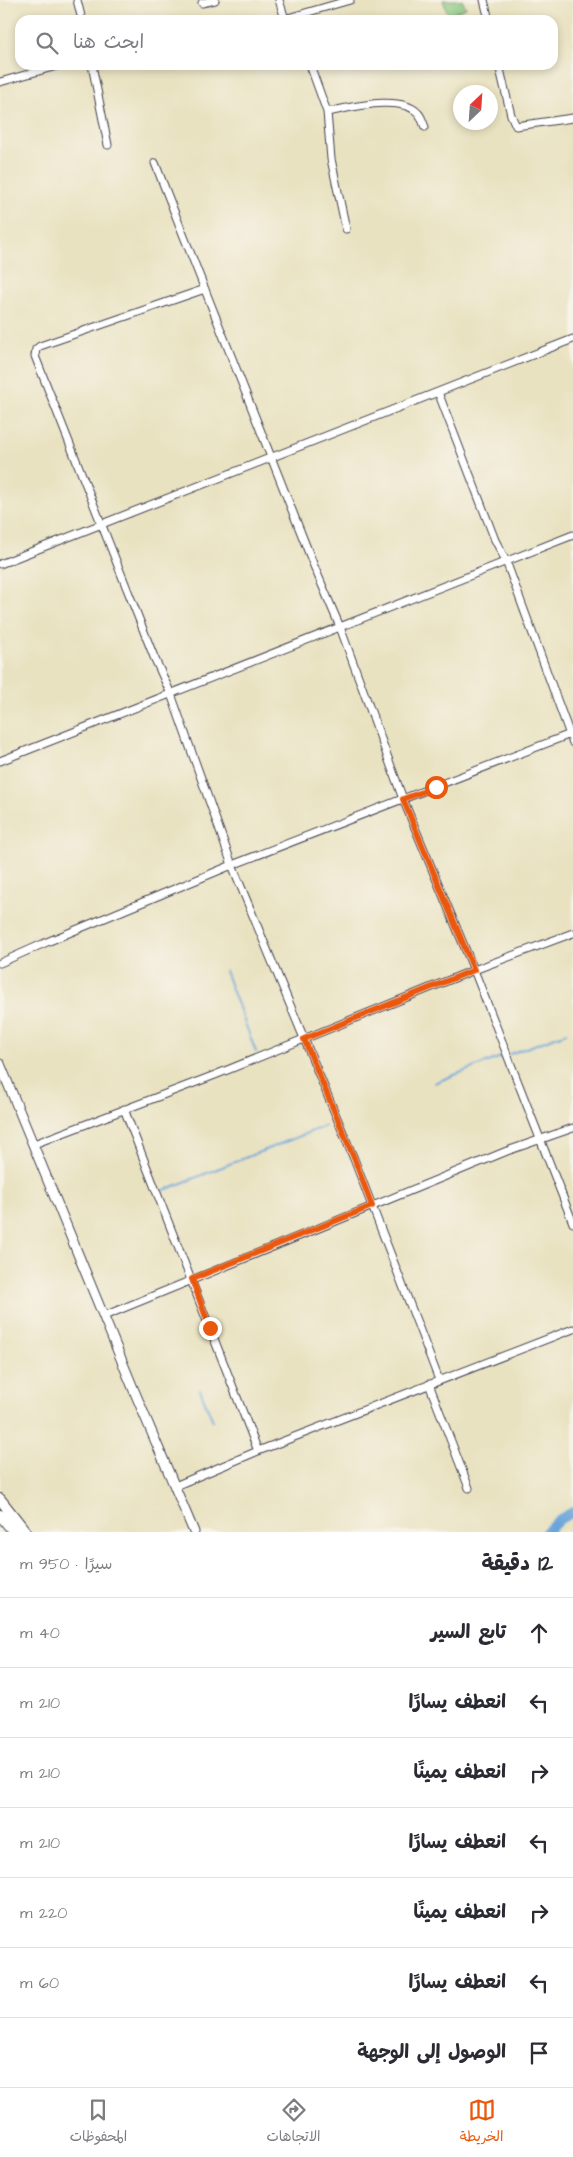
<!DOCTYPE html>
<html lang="ar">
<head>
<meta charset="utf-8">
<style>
  :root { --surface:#fff; --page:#f2f2f3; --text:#2b2b33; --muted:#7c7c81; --line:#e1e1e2; --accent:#ea580c }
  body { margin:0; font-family:"Architects Daughter","Playpen Sans Arabic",sans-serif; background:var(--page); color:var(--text); direction:rtl }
  .compass { position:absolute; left:453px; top:85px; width:45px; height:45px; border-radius:50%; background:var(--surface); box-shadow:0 2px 8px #0003; rotate:25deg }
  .stop { position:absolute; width:15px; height:15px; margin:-11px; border:4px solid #ea580c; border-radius:50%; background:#fff }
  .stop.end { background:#ea580c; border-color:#fff; box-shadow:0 1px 5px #0008 }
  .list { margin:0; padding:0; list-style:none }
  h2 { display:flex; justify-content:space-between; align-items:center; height:65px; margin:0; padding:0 20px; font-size:21px }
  h2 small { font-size:16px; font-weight:400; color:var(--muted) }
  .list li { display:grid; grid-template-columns:32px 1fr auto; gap:15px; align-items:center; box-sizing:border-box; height:70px; padding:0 20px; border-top:1px solid var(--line) }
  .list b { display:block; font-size:19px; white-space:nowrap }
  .list em { font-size:16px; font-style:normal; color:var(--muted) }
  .icon { flex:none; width:28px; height:28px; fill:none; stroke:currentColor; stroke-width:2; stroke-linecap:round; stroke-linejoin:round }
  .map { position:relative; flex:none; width:573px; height:1532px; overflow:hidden; direction:ltr }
  .search { position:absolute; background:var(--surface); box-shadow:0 2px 8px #0003; left:15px; right:15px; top:15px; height:55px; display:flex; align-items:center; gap:12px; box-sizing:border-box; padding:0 18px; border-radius:15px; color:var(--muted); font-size:19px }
  .sheet { height:555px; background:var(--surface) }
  nav { display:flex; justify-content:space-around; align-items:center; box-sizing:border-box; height:70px; border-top:1px solid var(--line); background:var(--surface); font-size:14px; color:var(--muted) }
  nav a { display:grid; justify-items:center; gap:2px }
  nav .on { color:var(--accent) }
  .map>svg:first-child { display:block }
</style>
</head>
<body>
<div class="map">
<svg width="573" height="1532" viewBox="0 0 573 1532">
  <rect width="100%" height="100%" fill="#f7f3e8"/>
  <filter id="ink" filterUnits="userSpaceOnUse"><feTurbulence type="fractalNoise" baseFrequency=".02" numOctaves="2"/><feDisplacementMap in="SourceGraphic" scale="10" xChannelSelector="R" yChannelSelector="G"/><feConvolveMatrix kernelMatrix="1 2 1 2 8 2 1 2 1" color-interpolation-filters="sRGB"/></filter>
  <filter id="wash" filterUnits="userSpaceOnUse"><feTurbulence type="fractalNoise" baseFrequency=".0096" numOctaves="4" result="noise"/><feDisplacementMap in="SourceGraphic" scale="20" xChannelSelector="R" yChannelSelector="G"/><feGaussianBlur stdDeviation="1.12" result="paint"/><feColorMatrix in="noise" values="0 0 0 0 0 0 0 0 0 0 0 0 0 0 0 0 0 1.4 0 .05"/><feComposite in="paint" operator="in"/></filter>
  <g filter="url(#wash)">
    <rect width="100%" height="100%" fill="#e9e2c1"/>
    <path fill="#89c880" stroke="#56755e" d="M443 0H462L466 8 448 15Z"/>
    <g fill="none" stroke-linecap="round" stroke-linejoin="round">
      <path stroke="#69a5da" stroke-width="2" d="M225 971 256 1052
        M510 1054 566 1033
        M434 1083 501 1057
        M162 1191 325 1126
        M200 1390 213 1421"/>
      <path stroke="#69a5da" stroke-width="10" d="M546 1532 560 1519 573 1512"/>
    </g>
  </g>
  <g filter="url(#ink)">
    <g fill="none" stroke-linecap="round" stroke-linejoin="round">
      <defs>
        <path id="minor" d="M77 0 82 20
          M279 0 285 19
          M484 0 489 20
          M202 3 215 0
          M281 20 350 0
          M92 65 108 145
          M310 65 327 112 331 159 346 229
          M499 65 511 115 516 126 573 118
          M0 82 60 65
          M327 112C350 108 400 94 418 113 422 117 423 123 425 127
          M155 163 314 566 340 627 403 799 474 970 573 1223
          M205 289 40 346 36 349 35 356 154 657 171 694 232 865 354 1159 439 1380
          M438 392 495 540 506 561 573 743
          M0 564 573 339
          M0 761 573 535
          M0 963 47 942 232 865 573 733
          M124 1109 258 1451
          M34 1144 215 1075 474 970 573 933
          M104 1316 507 1151 573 1128
          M429 1384 469 1488
          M175 1486 258 1451 573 1329"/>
        <path id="major" d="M0 1064 133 1388 194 1532"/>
        <path id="highway" d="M0 1499 26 1532
          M0 1515 14 1532"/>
      </defs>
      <use href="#minor" stroke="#403f4f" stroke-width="9"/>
      <use href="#major" stroke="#403f4f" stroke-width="11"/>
      <use href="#highway" stroke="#403f4f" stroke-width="12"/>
      <use href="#minor" stroke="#fff" stroke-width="7"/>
      <use href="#major" stroke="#fff" stroke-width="9"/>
      <use href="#highway" stroke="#fff" stroke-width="10"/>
    </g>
  </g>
  <g fill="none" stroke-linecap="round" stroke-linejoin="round" filter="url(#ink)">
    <path stroke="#ea580c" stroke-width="6" d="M210 1328 192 1279 372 1206 354 1158 304 1039 474 970 403 799 436 787"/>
  </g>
</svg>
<svg class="compass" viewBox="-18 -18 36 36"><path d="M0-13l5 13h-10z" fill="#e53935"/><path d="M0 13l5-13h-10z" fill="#7c7c81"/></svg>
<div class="stop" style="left:436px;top:787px"></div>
<div class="stop end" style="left:210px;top:1328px"></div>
<div class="search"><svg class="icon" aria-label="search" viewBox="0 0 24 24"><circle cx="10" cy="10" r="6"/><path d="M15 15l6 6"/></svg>ابحث هنا</div>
</div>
<section class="sheet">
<h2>12 دقيقة<small>سيرًا · 950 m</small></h2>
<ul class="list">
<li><svg class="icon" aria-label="ahead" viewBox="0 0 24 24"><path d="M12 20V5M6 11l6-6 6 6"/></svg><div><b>تابع السير</b></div><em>40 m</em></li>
<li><svg class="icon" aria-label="left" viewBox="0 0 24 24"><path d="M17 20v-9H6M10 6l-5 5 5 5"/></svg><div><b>انعطف يسارًا</b></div><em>210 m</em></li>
<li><svg class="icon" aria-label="right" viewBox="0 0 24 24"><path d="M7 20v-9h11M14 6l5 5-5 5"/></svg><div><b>انعطف يمينًا</b></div><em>210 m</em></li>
<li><svg class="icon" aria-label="left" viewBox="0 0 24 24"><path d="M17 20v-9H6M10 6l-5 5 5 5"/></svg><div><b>انعطف يسارًا</b></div><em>210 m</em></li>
<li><svg class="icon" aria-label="right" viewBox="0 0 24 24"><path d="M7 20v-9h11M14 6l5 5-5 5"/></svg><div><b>انعطف يمينًا</b></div><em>220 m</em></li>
<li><svg class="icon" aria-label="left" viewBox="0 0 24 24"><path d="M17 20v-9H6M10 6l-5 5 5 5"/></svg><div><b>انعطف يسارًا</b></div><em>60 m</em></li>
<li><svg class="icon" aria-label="arrive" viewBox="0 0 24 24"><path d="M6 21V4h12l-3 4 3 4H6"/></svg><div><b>الوصول إلى الوجهة</b></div></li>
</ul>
</section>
<nav>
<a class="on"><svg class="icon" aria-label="map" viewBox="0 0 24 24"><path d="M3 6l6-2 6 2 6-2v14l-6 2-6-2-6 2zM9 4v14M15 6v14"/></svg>الخريطة</a>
<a><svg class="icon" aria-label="directions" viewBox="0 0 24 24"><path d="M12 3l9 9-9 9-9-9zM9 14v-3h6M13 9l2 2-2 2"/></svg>الاتجاهات</a>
<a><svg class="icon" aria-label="saved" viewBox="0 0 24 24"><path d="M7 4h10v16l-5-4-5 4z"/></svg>المحفوظات</a>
</nav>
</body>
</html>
